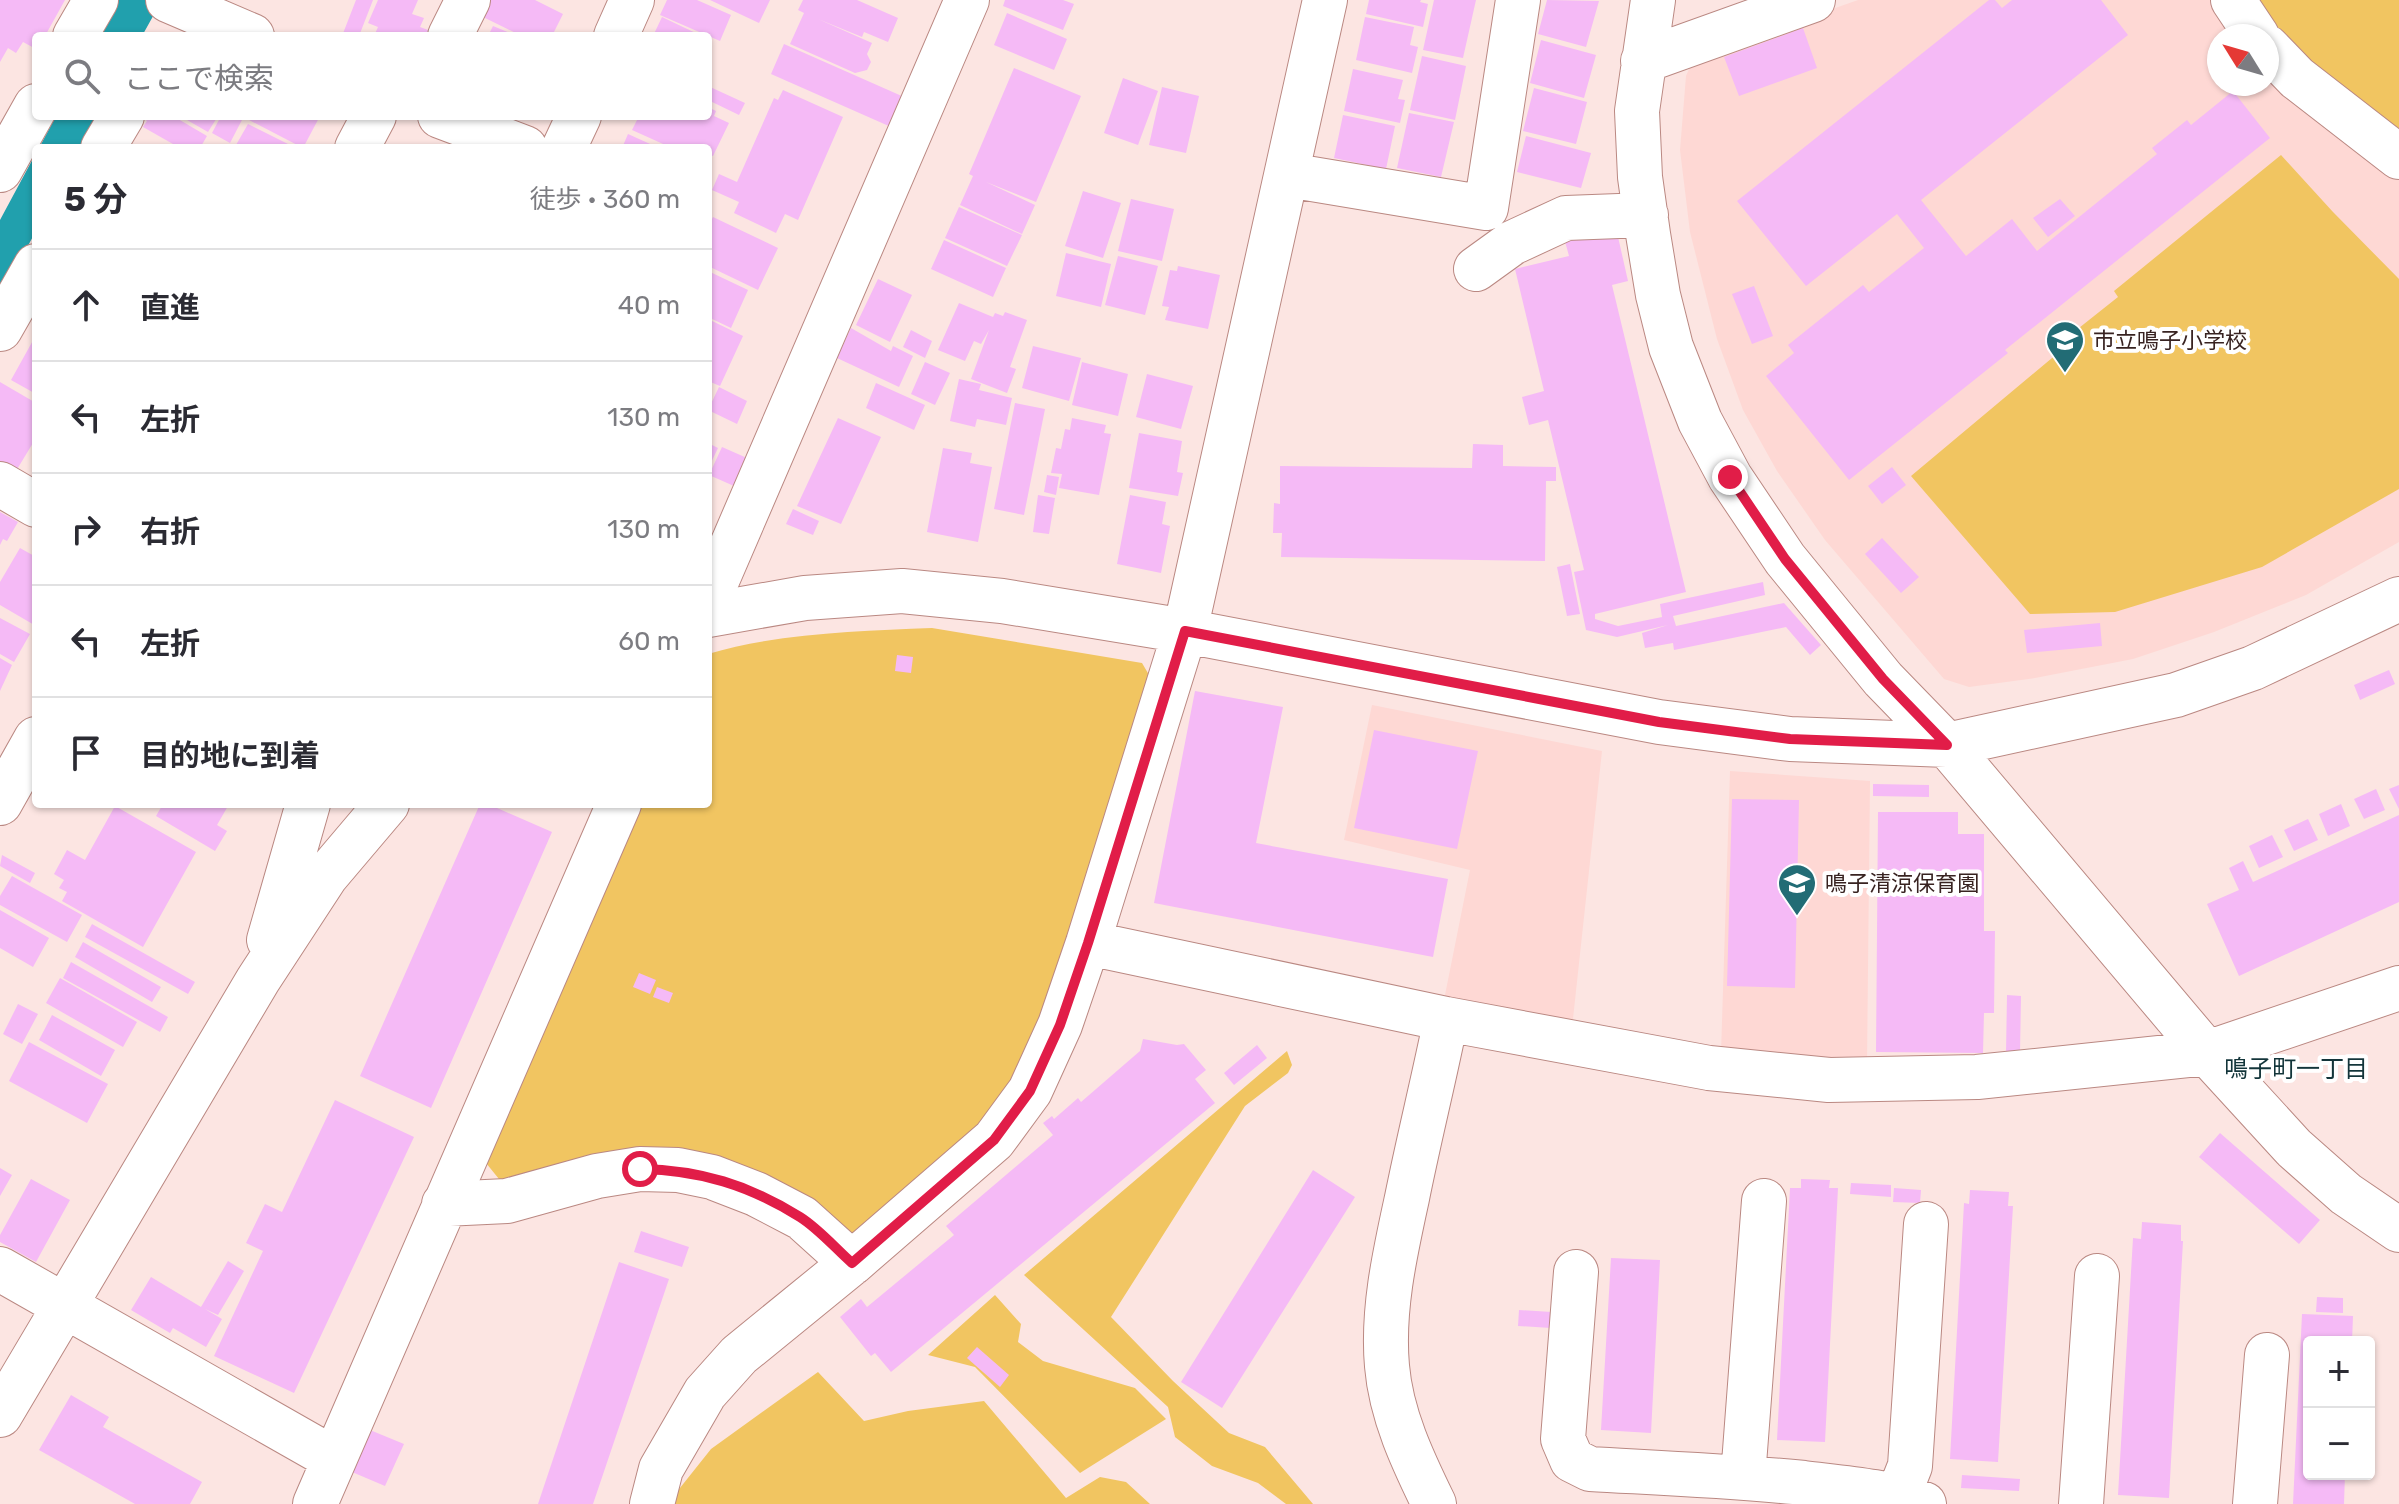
<!DOCTYPE html>
<html lang="ja">
<head>
<meta charset="utf-8">
<style>
  :root { --surface:#fff; --page:#f7f7f7; --text:#2b2b33; --muted:#7c7c81; --line:#e1e1e2 }
  body { margin:0; font-family:Rubik,"Noto Sans JP",sans-serif; background:var(--page); color:var(--text) }
  .controls { position:absolute; right:24px; bottom:24px; display:grid; overflow:hidden; border-radius:8px; box-shadow:0 2px 6px #0004 }
  .controls button { width:72px; height:72px; display:grid; place-items:center; padding:0; border:0; border-bottom:2px solid var(--line); background:var(--surface); color:var(--text); font:40px sans-serif }
  .compass { position:absolute; left:2207px; top:24px; width:72px; height:72px; border-radius:50%; background:var(--surface); box-shadow:0 2px 6px #0004; rotate:307deg }
  .stop { position:absolute; width:24px; height:24px; margin:-18px; border:6px solid #e11d48; border-radius:50%; background:#fff }
  .stop.end { background:#e11d48; border-color:#fff; box-shadow:0 2px 8px #0008 }
  .list { margin:0; padding:0; list-style:none }
  h2 { display:flex; justify-content:space-between; align-items:center; height:104px; margin:0; padding:0 32px; font-size:34px }
  h2 small { font-size:26px; font-weight:400; color:var(--muted) }
  .list li { display:grid; grid-template-columns:52px 1fr auto; gap:24px; align-items:center; box-sizing:border-box; height:112px; padding:0 32px; border-top:2px solid var(--line) }
  .list b { display:block; font-size:30px; white-space:nowrap }
  .list em { font-size:26px; font-style:normal; color:var(--muted) }
  .icon { flex:none; width:44px; height:44px; fill:none; stroke:currentColor; stroke-width:2; stroke-linecap:round; stroke-linejoin:round }
  .map { position:relative; flex:none; width:2399px; height:1504px; overflow:hidden }
  .search { position:absolute; background:var(--surface); box-shadow:0 2px 6px #0004; left:32px; top:32px; width:680px; height:88px; display:flex; align-items:center; gap:20px; box-sizing:border-box; padding:0 28px; border-radius:8px; color:var(--muted); font-size:30px }
  .panel { position:absolute; background:var(--surface); box-shadow:0 2px 6px #0004; left:32px; top:144px; width:680px; height:664px; border-radius:8px }
  .map>svg:first-child { display:block }
</style>
</head>
<body>
<div class="map">
<svg width="2399" height="1504" viewBox="0 0 2399 1504">
  <rect width="100%" height="100%" fill="#fce5e2"/>
  <path fill="#fed8d4" d="M1858 0H2214L2239 36H2219V84H2267V68L2399 176V542L2306 595 2214 632 2133 659 2035 678 1969 687 1944 679 1825 540 1777 471 1743 410 1717 339 1690 232 1680 150 1686 76 1694 58Z
    M1372 705 1602 751 1572 1028 1444 1000 1470 870 1344 840Z
    M1730 771 1870 781 1867 1063 1721 1053Z"/>
  <path fill="#f1c561" d="M2251 0H2399V137L2308 65Z
    M2281 155 2333 212 2399 279V489L2262 567 2115 612 2030 614 1911 476 2058 353 2055 347 2118 297 2114 291Z
    M932 628 1142 663 1152 680 1042 1027 1019 1072 991 1114 862 1234 844 1232 761 1178 503 1184 482 1158 636 804H708V654C779 633 859 631 932 628Z
    M1287 1051 1292 1065 1288 1073 1245 1106 1111 1317 1173 1381 1229 1433 1265 1447 1313 1504H1286L1258 1483 1212 1466 1175 1437 1168 1407 1024 1275Z
    M995 1295 1021 1324 1018 1342 1043 1361 1135 1388 1166 1419 1080 1473 975 1367 928 1355Z
    M818 1372 864 1421 908 1411 984 1401 1066 1498 1100 1477 1126 1482 1150 1504H671L672 1498 711 1449Z"/>
  <path fill="#21a0ad" d="M118 0H162L142 36H99Z
    M56 116H99L81 148H39Z
    M36 153V231L0 297V220Z"/>
  <path fill="#f5baf6" d="M0 0H65L45 36H36V49L23 42 16 53 8 48 0 62Z
    M356 0H373L359 36H342Z
    M378 0H418L412 14 424 18 420 27 428 30 426 36H374L378 27 368 23Z
    M491 0H535L563 14 552 36H522L483 17Z
    M667 0H697L731 15 720 41 660 15Z
    M710 0H770L759 23Z
    M803 0H857L898 18 888 42 864 32 862 37 818 19 872 43 867 54 871 62 867 70 855 73 790 44 804 13 798 10Z
    M1005 0H1063L1074 4 1063 30 1003 6Z
    M1369 0H1421L1420 2 1428 4 1423 27 1366 14Z
    M1434 0H1476L1463 58 1423 50Z
    M1547 0 1599 1 1586 47 1538 34Z
    M1989 0H1995L2002 8 2012 0H2101L2128 35 1921 200 1966 256 2012 219 2037 251 2157 154 2152 148 2187 120 2191 125 2233 91 2270 138 2005 350 2008 353 1849 480 1766 376 1794 353 1788 345 1863 285 1869 292 1924 248 1897 214 1806 286 1737 201Z
    M1007 13 1067 39 1054 70 994 45Z
    M662 17 702 36H653Z
    M1365 17 1414 27 1410 45 1418 47 1412 73 1356 60Z
    M493 26 517 36H488Z
    M1803 28 1817 68 1739 96 1724 57Z
    M1541 40 1596 55 1584 98 1530 83Z
    M784 44 904 97 891 127 771 74Z
    M1422 56 1466 66 1455 120 1410 110Z
    M1014 68 1081 96 1036 202 986 182 1035 205 1022 234 960 205 973 176 969 174Z
    M1353 69 1403 80 1398 99 1405 100 1400 123 1344 111Z
    M1123 78 1158 91 1138 145 1104 133Z
    M708 86 745 103 739 115 708 100Z
    M1162 87 1199 96 1186 153 1149 145Z
    M1534 88 1587 102 1576 144 1523 131Z
    M783 90 843 117 798 220 785 214 776 233 734 213 739 202 712 190 719 174 737 182 774 98 778 100Z
    M708 107 716 111 714 116 729 123 713 156 708 154V148H672L632 130 639 116H708Z
    M1409 113 1454 122 1441 177 1397 168Z
    M1343 115 1395 126 1386 169 1334 158Z
    M144 116H173L207 136 200 148H180L143 127 147 121 143 118Z
    M180 116H218L208 132Z
    M221 116 243 118 230 143 212 133Z
    M251 116H320L303 148 249 120Z
    M248 124 296 148H242L236 145Z
    M628 134 659 148H622Z
    M1526 136 1591 153 1581 188 1517 172Z
    M1083 191 1121 203 1103 258 1065 246Z
    M1131 199 1174 209 1162 261 1118 251Z
    M2060 199 2075 216 2048 237 2033 218Z
    M959 207 1022 235 1007 266 945 238Z
    M713 217 778 248 758 290 708 266V227Z
    M1616 228 1628 281 1612 285 1686 592 1595 614V619L1618 626 1662 617 1660 604 1763 582 1765 595 1673 616 1676 626 1784 603 1821 645 1810 655 1786 627 1674 650 1673 643 1645 648 1642 633 1668 625 1617 637 1586 630 1574 572 1584 570 1548 420 1529 425 1522 397 1544 391 1515 269 1569 256 1563 234Z
    M944 240 1006 268 993 297 931 269Z
    M1066 253 1111 264 1101 307 1056 296Z
    M1118 256 1158 266 1145 315 1105 305Z
    M1178 266 1220 275 1208 329 1165 320 1169 307 1162 306 1170 270 1177 271Z
    M708 271 748 290 731 328 708 317Z
    M878 279 912 295 890 342 856 325Z
    M1754 286 1773 336 1752 344 1732 294Z
    M959 303 993 317 995 313 1003 316 1005 312 1027 320 1010 367 1016 369 1007 393 971 379 989 330 981 344 974 341 965 361 938 350Z
    M708 319 743 336 720 386 708 381Z
    M851 328 891 351 893 346 913 356 899 387 837 358Z
    M911 330 932 341 925 358 903 347Z
    M36 335V394L11 380Z
    M1033 346 1081 358 1069 401 1022 388Z
    M925 362 950 373 935 405 911 394Z
    M1082 362 1128 374 1118 416 1072 405Z
    M1147 374 1193 386 1181 429 1136 417Z
    M959 379 981 384 979 390 1012 398 1006 425 977 419 975 427 950 421Z
    M0 382 36 403V438L16 471 0 462Z
    M876 383 925 405 914 430 866 408Z
    M719 387 747 401 737 424 708 410Z
    M1015 403 1045 409 1024 515 994 509Z
    M838 418 881 437 841 524 797 506Z
    M1072 418 1106 425 1104 433 1111 434 1099 495 1059 488 1062 474 1051 473 1056 448 1061 449 1065 429 1070 430Z
    M1139 433 1182 441 1177 472 1183 473 1178 496 1129 488Z
    M708 443 718 448 708 469Z
    M1473 444 1503 445V466L1556 467V481H1546L1545 561 1281 557 1282 533H1273L1274 503 1280 504V466L1472 468Z
    M722 447 747 458 734 486 709 475Z
    M943 448 972 453 970 463 992 467 978 542 927 532Z
    M1892 467 1906 485 1882 504 1868 486Z
    M1047 475 1059 477 1056 495 1044 492Z
    M1038 495 1055 498 1049 534 1033 532Z
    M1130 495 1166 502 1162 524 1170 526 1161 573 1117 564Z
    M793 509 819 521 813 535 786 524Z
    M0 512 18 522 7 541 3 539 0 545Z
    M1882 538 1919 577 1901 593 1865 554Z
    M20 548 36 557V626L0 605V582Z
    M1570 564 1580 614 1567 616 1557 567Z
    M0 618 30 634 14 662 0 654Z
    M2100 623 2102 646 2027 653 2024 630Z
    M897 655 913 657 911 673 895 671Z
    M0 658 12 665 0 691Z
    M2389 670 2395 684 2360 700 2354 685Z
    M1195 691 1283 707 1256 843 1448 879 1433 957 1154 903Z
    M1374 730 1478 751 1457 849 1354 828Z
    M1873 784 1929 785V797L1873 796Z
    M2399 785V809L2389 789Z
    M2376 789 2385 810 2364 819 2354 799Z
    M1732 799 1799 800 1795 988 1727 986Z
    M163 804 228 806 217 825 227 831 215 851 156 816Z
    M480 804H488L552 832 431 1108 360 1076Z
    M2341 804 2350 826 2328 836 2319 814Z
    M115 806 196 852 143 947 62 901 67 892 59 888 64 880 54 874 67 850 85 860Z
    M1878 812H1958V834H1984V931H1995L1994 1013H1984L1983 1053 1876 1052Z
    M2399 815V902L2239 976 2207 904 2239 890 2229 868 2243 861 2253 882Z
    M2308 819 2318 840 2294 851 2284 830Z
    M2272 835 2283 857 2259 868 2249 846Z
    M2 855 35 873 30 883 0 866Z
    M12 876 82 915 67 942 0 905V896Z
    M0 910 49 938 33 967 0 948Z
    M92 924 195 982 188 994 85 937Z
    M83 942 161 987 152 1002 75 957Z
    M71 962 168 1017 160 1032 63 978Z
    M639 973 656 980 650 994 633 987Z
    M60 978 137 1022 123 1047 46 1003Z
    M657 987 673 993 669 1003 653 997Z
    M2007 995 2021 996 2020 1053H2006Z
    M18 1004 38 1014 22 1044 3 1034Z
    M52 1015 115 1050 101 1076 39 1040Z
    M1143 1039 1177 1045 1184 1044 1206 1070 1195 1079 1215 1103 891 1372 875 1353 871 1356 840 1317 861 1299 867 1307 954 1235 946 1226 1053 1135 1043 1123 1052 1116 1054 1119 1078 1098 1081 1102 1140 1051Z
    M29 1042 108 1084 87 1123 9 1081Z
    M1257 1045 1267 1058 1234 1085 1224 1073Z
    M335 1100 414 1137 294 1393 214 1356 263 1251 246 1243 265 1204 282 1212Z
    M2220 1133 2320 1220 2299 1244 2199 1157Z
    M0 1168 12 1175 0 1196Z
    M1313 1170 1355 1197 1222 1408 1181 1382Z
    M31 1179 70 1200 36 1262 0 1242V1235Z
    M1801 1179 1830 1180 1829 1188H1838L1825 1442 1777 1440 1790 1188H1801Z
    M1851 1183 1891 1185V1197L1850 1194Z
    M1894 1188 1921 1190 1920 1203 1893 1202Z
    M1970 1190 2009 1192 2008 1206H2013L1998 1462 1950 1459 1964 1203 1969 1204Z
    M2142 1222 2181 1225V1241H2183L2169 1498 2118 1495 2133 1238 2141 1239Z
    M641 1231 689 1247 682 1267 634 1252Z
    M1611 1258 1660 1260 1651 1433 1601 1430Z
    M228 1261 244 1271 218 1315 205 1309 222 1319 206 1347 173 1328 170 1333 131 1310 151 1277 201 1307Z
    M619 1262 669 1279 593 1504H538Z
    M2317 1297 2343 1298V1313L2316 1312Z
    M1519 1310 1552 1312 1551 1328 1518 1326Z
    M2302 1314 2353 1316 2352 1342H2309V1474H2345L2344 1504H2293Z
    M977 1347 1009 1375 1000 1387 967 1358Z
    M71 1395 109 1417 103 1427 202 1482 190 1504H135L39 1450Z
    M370 1430 404 1444 385 1486 352 1472Z
    M1962 1475 2020 1479 2019 1491 1961 1488Z"/>
  <g fill="none" stroke-linecap="round" stroke-linejoin="round">
    <defs>
      <path id="minor" d="M168 0 252 36
        M1653 0 1637 111 1640 177 1648 234 1658 295 1671 347 1700 421 1730 477 1785 559 1883 679 1947 745 2207 1053 2294 1148 2346 1194 2399 1230
        M2233 0 2257 36
        M75 36 96 0
        M450 36 468 0
        M616 36 632 0
        M2267 47 2297 78 2399 157
        M1643 61 1813 0
        M440 116 525 148
        M103 148 122 116
        M357 148 374 116
        M564 148 579 116
        M0 170 36 106
        M1288 175 1486 208 1518 0
        M1476 269 1512 243 1566 218 1646 215
        M0 329 36 266
        M0 484 36 505
        M708 601 967 0
        M708 615 805 598 902 591 1002 601 1185 631 1659 722 1790 739 1947 745 2176 695 2253 668 2399 599
        M0 803 36 739
        M269 940 308 804
        M1088 943 1446 1019 1709 1068 1829 1080 1977 1077 2207 1053 2399 988
        M444 1204 507 1201 597 1176 640 1169 678 1170 712 1177 756 1194 802 1218 852 1263
        M0 1269 334 1459
        M1576 1272 1563 1439 1572 1460 1590 1469C1661 1473 1733 1476 1804 1483 1845 1488 1885 1491 1924 1504
        M0 1415 258 980 326 876 387 804
        M1743 1477 1764 1201
        M315 1504 619 804
        M652 1504 661 1469 705 1393 739 1355 852 1263 994 1140 1030 1091 1060 1025 1088 943 1185 631 1325 0
        M1434 1504C1413 1461 1391 1415 1387 1366 1382 1310 1395 1253 1407 1198 1419 1138 1434 1079 1446 1019
        M1895 1504 1910 1466 1926 1224
        M2081 1504 2097 1276
        M2255 1504 2267 1355"/>
    </defs>
    <use href="#minor" stroke="#ba8882" stroke-width="46"/>
    <use href="#minor" stroke="#fff" stroke-width="44"/>
  </g>
  <g fill="none" stroke-linecap="round" stroke-linejoin="round">
    <path stroke="#e11d48" stroke-width="10" d="M640 1169C700 1170 749 1185 800 1217 819 1229 835 1248 852 1263L994 1140 1030 1091 1060 1025 1088 943 1185 631 1659 722 1790 739 1947 745 1883 679 1785 559 1730 477"/>
  </g>
  <defs>
    <symbol id="school-pin" viewBox="-11 -11 22 30"><path d="M0 17L-7.5 6A9.5 9.5 0 1 1 7.5 6Z" fill="#226c75" stroke="#fff"/><path d="M0-5L7-2L0 1L-7-2ZM-4 1L0 2.5L4 1V4Q0 6-4 4Z" fill="#fff"/></symbol>
  </defs>
  <g fill-rule="evenodd">
    <use href="#school-pin" x="2043" y="318" width="44" height="60"/>
    <use href="#school-pin" x="1775" y="861" width="44" height="60"/>
  </g>
  <g text-anchor="middle" dominant-baseline="central" stroke-width="8" stroke-linejoin="round" paint-order="stroke">
    <g font-size="22" fill="#382321" stroke="#fff" text-anchor="start">
      <text x="2093" y="340">市立鳴子小学校</text>
      <text x="1825" y="883">鳴子清涼保育園</text>
    </g>
    <g font-size="24" fill="#13353a" stroke="#fff">
      <text x="2296" y="1069">鳴子町一丁目</text>
    </g>
  </g>
</svg>
<div class="controls">
<button>+</button>
<button>−</button>
</div>
<svg class="compass" viewBox="-18 -18 36 36"><path d="M0-13l5 13h-10z" fill="#e53935"/><path d="M0 13l5-13h-10z" fill="#7c7c81"/></svg>
<div class="stop" style="left:640px;top:1169px"></div>
<div class="stop end" style="left:1730px;top:477px"></div>
<div class="search"><svg class="icon" aria-label="search" viewBox="0 0 24 24"><circle cx="10" cy="10" r="6"/><path d="M15 15l6 6"/></svg>ここで検索</div>
<section class="panel">
<h2>5 分<small>徒歩 · 360 m</small></h2>
<ul class="list">
<li><svg class="icon" aria-label="ahead" viewBox="0 0 24 24"><path d="M12 20V5M6 11l6-6 6 6"/></svg><div><b>直進</b></div><em>40 m</em></li>
<li><svg class="icon" aria-label="left" viewBox="0 0 24 24"><path d="M17 20v-9H6M10 6l-5 5 5 5"/></svg><div><b>左折</b></div><em>130 m</em></li>
<li><svg class="icon" aria-label="right" viewBox="0 0 24 24"><path d="M7 20v-9h11M14 6l5 5-5 5"/></svg><div><b>右折</b></div><em>130 m</em></li>
<li><svg class="icon" aria-label="left" viewBox="0 0 24 24"><path d="M17 20v-9H6M10 6l-5 5 5 5"/></svg><div><b>左折</b></div><em>60 m</em></li>
<li><svg class="icon" aria-label="arrive" viewBox="0 0 24 24"><path d="M6 21V4h12l-3 4 3 4H6"/></svg><div><b>目的地に到着</b></div></li>
</ul>
</section>
</div>
</body>
</html>
